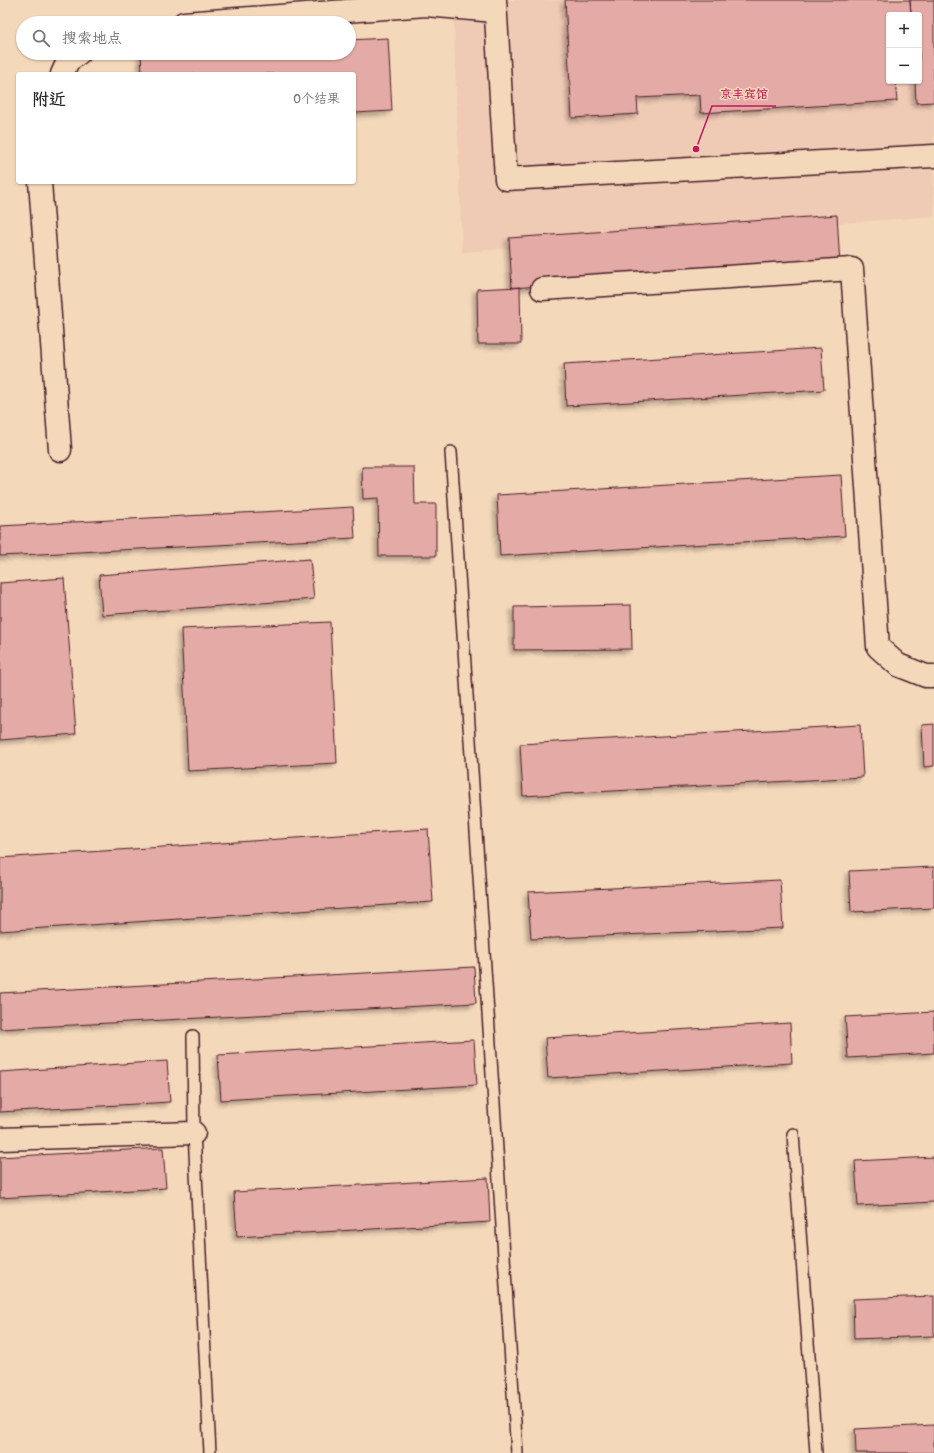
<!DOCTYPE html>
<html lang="zh">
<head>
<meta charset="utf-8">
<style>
  :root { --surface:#fff; --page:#f6f6f6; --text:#222; --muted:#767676; --line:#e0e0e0 }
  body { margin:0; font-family:"Balsamiq Sans","LXGW WenKai TC",sans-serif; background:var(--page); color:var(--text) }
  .controls { position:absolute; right:12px; top:12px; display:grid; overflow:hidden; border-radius:4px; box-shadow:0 1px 3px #0004 }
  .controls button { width:36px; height:36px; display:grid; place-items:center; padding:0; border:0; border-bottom:1px solid var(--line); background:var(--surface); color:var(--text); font:20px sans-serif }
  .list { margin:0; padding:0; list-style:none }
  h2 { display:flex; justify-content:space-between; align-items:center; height:52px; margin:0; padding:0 16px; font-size:17px }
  h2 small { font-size:13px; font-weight:400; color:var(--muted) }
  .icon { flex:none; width:22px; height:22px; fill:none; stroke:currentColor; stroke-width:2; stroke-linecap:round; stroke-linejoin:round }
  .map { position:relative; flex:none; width:934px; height:1453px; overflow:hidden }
  .search { position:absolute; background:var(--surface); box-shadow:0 1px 3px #0004; left:16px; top:16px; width:340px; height:44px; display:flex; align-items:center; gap:10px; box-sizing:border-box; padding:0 14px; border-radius:22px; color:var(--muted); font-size:15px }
  .panel { position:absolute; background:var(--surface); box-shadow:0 1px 3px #0004; left:16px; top:72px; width:340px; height:112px; border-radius:4px }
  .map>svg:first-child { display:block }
</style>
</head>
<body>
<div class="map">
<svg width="934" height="1453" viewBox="0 0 934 1453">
  <defs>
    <filter id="shadow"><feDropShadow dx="-3.5" dy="3.5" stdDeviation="2" flood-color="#0004"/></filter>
  </defs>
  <rect width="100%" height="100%" fill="#f4d8ba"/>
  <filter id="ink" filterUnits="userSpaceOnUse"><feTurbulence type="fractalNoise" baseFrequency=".025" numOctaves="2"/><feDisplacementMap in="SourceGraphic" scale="8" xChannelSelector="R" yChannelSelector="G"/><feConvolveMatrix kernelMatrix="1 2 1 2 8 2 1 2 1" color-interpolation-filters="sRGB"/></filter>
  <g filter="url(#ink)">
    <path fill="#efcab4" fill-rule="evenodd" d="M453 0H934V216L462 252ZM889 15H919V81H889Z"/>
    <path fill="#e4aaa5" stroke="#4a1f2b" filter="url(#shadow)" d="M565 0H910L911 15H889V81H895L897 101 701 113 700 95 637 98 638 114 572 118Z
      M910 0H934V102L916 103 915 81H919V15H911Z
      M388 38 392 111 354 113V74H142L141 53H349V40Z
      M837 215 840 265 512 288 509 238Z
      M520 287 521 344H478L477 289Z
      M821 348 824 390 566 406 564 364Z
      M362 467H414L415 504H436V556H379L378 498 363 499Z
      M841 475 845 536 500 556 497 495Z
      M353 507 355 538 0 556V526Z
      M310 559 314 599 102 615 99 575Z
      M64 578 76 734 0 740V583Z
      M631 605 632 649 514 650V607Z
      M330 622 337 763 188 771 181 629Z
      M934 724V766L924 767 922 725Z
      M860 725 863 777 523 796 520 744Z
      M428 829 433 902 0 931V858Z
      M934 867V908L851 912 849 871Z
      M780 880 783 928 531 939 528 892Z
      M474 967 476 1003 0 1029V993Z
      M934 1012V1053L848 1058 845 1017Z
      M790 1023 792 1063 548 1078 545 1038Z
      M474 1040 477 1085 221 1100 218 1055Z
      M167 1061 170 1102 0 1112V1072Z
      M163 1148 166 1188 0 1198V1157Z
      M934 1157V1202L858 1206 855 1161Z
      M488 1178 490 1222 237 1237 234 1192Z
      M934 1296V1336L854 1339 853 1299Z
      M934 1425V1453H856L855 1429Z"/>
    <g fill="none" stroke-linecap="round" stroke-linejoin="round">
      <defs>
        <path id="lane" d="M451 452 517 1453
          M193 1036 194 1133 210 1453
          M793 1134 816 1453"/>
        <path id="street" d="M495 0 506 179 934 156
          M184 23 426 5 495 11
          M62 74 68 61 79 53
          M40 182 60 450
          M542 289 852 269 878 647 898 665 926 676H934
          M0 1139 194 1133"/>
      </defs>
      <use href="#lane" stroke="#4a1f2b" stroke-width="14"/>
      <use href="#street" stroke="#4a1f2b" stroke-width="25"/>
      <use href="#lane" stroke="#f4d8ba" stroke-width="11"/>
      <use href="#street" stroke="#f4d8ba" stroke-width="22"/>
    </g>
  </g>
  <path fill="none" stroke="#c2185b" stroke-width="1.5" d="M696 149L712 106H776"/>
  <circle fill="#c2185b" stroke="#f4d8ba" stroke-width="1.5" cx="696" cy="149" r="4"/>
  <g font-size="12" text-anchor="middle" font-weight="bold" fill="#c2185b" stroke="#f4d8ba" stroke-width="3" stroke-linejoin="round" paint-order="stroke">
    <text x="744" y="98">京丰宾馆</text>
  </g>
</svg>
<div class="controls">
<button>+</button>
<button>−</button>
</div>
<div class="search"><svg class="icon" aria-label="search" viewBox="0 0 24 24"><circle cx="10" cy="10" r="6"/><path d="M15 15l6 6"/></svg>搜索地点</div>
<section class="panel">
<h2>附近<small>0个结果</small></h2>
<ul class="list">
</ul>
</section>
</div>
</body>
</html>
